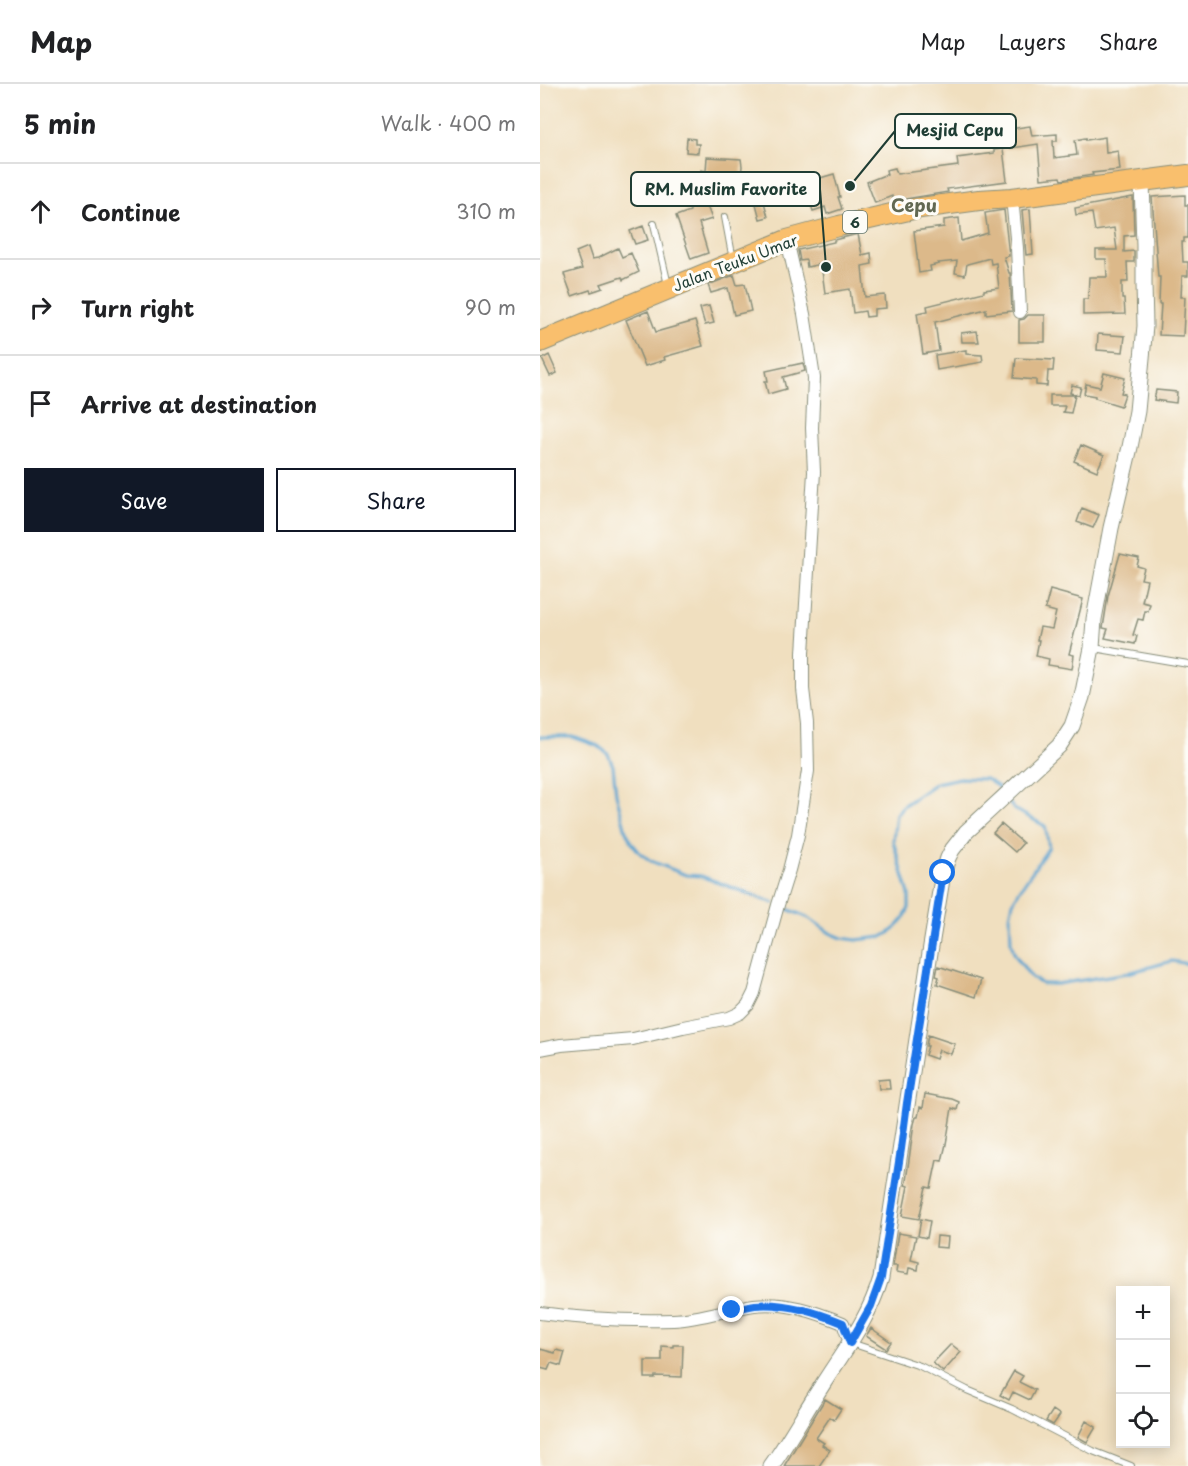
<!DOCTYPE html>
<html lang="en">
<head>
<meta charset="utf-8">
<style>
  :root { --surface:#fff; --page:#f2f2f2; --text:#202124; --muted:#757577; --line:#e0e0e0; --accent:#111827 }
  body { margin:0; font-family:"Playpen Sans",sans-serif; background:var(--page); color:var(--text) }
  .controls { position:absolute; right:18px; bottom:18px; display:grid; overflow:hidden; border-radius:0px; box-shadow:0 3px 15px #0003 }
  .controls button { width:54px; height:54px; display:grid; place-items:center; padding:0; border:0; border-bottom:2px solid var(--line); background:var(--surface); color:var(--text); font:30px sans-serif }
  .stop { position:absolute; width:18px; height:18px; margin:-14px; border:4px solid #1a73e8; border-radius:50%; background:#fff }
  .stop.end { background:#1a73e8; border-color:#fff; box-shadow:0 2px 6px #0008 }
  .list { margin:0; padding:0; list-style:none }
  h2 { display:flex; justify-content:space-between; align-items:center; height:78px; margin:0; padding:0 24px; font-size:26px }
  h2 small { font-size:20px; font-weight:400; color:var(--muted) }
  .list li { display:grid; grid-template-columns:39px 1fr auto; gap:18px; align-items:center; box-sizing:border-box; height:96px; padding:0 24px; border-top:2px solid var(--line) }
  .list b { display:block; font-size:22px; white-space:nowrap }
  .list em { font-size:20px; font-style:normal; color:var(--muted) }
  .actions { display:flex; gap:12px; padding:18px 24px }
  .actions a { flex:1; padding:14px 0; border:2px solid var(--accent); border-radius:0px; text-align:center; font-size:21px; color:var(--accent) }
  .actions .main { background:var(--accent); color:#fff }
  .icon { flex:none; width:33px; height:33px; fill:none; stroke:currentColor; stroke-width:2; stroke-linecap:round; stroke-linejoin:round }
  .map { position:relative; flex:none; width:648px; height:1382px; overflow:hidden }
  header { display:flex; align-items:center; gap:36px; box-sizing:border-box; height:84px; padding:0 30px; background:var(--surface); border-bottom:2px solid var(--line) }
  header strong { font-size:28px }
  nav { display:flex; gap:33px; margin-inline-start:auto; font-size:21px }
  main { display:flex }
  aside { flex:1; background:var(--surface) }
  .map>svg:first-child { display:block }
</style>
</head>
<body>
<header>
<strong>Map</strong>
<nav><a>Map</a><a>Layers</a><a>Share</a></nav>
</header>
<main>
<aside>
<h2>5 min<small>Walk · 400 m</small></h2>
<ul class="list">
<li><svg class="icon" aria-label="ahead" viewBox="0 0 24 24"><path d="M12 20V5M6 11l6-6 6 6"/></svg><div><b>Continue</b></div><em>310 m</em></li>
<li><svg class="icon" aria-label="right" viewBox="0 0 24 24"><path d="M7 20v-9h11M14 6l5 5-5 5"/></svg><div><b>Turn right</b></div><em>90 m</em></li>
<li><svg class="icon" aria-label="arrive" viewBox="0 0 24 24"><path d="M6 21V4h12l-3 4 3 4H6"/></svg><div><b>Arrive at destination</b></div></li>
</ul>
<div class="actions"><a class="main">Save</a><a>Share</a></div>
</aside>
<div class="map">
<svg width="648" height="1382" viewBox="0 0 648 1382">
  <rect width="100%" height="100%" fill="#fdfcf7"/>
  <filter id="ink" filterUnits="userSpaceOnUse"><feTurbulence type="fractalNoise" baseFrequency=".0167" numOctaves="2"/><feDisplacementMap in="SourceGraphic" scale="12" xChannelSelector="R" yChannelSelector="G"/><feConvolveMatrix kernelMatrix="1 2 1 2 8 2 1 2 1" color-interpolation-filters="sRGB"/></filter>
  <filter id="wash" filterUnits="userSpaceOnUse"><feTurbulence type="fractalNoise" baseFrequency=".008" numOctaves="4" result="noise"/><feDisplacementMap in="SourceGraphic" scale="24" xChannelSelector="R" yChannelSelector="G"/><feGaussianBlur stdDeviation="1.35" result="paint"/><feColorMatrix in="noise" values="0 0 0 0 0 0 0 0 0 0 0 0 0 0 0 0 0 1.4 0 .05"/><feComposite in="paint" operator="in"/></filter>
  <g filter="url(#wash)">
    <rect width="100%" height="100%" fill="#f0dfbf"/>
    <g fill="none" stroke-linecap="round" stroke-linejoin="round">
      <path stroke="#58a3d0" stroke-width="3" d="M0 653H33L58 662 68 670 73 682 76 710 86 747 92 759 100 769 111 777 146 791 161 792 234 819
        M466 715 474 725 505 742 509 763 479 807 473 818 470 832 471 859 475 871 491 893 502 900H517L588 889 632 877 648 880
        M240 822 269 834 290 849 302 854 316 856 342 853 354 846 363 836 369 824V810L353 757 356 730 364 721 396 699 420 694 446 695 457 702 461 707"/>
    </g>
    <g id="blocks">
      <path fill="#dcb98a" d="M490 42 492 52 517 50V57H513L514 74 537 71 535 56 546 54V56L565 53 566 69 578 67 580 86 552 89 553 91 521 96 520 93 501 95 498 60 465 65 463 46Z
        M147 54 155 55V60H159L158 69 146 68Z
        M463 65 467 97 407 105 408 108 353 117 352 112 335 119 327 98 347 90 346 86 355 84 357 90 418 82 417 74 454 69V66Z
        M167 73 201 75 202 82 199 117 164 114 172 135 159 139 168 169 151 175 136 132 150 127 151 106H160L161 86 166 87Z
        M294 90 300 113H298L302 125 287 130 285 123 273 127 263 97 272 93 273 96Z
        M645 111V121H648V154H644V158H642L643 178H648V192H642L641 213H645L643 252 619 251 621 220H619L620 193H618L612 113Z
        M593 113 594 151 584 152V168L594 167V178H587L588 198H582V215H584L585 230 543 231V215H548L549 193H567L566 175H556V166H577L574 144 555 147 552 129 536 131 535 124Z
        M223 114 228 133 220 135 215 116Z
        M490 125 493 170 486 171 482 126Z
        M464 126 469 172 464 173 469 189H470L472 227 446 230V225L395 238 399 267 383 270 377 229 388 227 387 222 444 208V206L459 204 456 179 451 180 450 174 427 180 425 191 415 189 417 177 398 179 399 180 390 182 391 187 379 189 374 147 404 143V136L419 134 421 157 448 149 445 129Z
        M103 142 108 156 95 160 90 147Z
        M318 150 322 171 331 169 332 180 322 182 325 213 345 211 346 224 334 225V232L326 233 325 227 313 229 310 205 285 209 281 180 267 183 266 176 260 177 258 166 294 158V156Z
        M48 163 52 175 58 174 78 164 82 173 91 169 99 188 83 196 82 193 61 200 63 204 51 208 50 206 32 212 24 190 42 185 36 168Z
        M194 191 197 201 205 200 211 227 194 231 188 204 171 209 168 201Z
        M169 222 174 239 165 241 160 224Z
        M108 227 116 248 155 237 163 262 124 273 125 276 105 282 86 236Z
        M488 231H505V258H479V236L484 235Z
        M437 247 439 258H422L421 249Z
        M558 250 585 252 583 268 557 266Z
        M426 266V270L442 271 443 278 397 286 395 271Z
        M9 271 17 289 10 292 2 275Z
        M476 274 514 276 513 287H508L507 302 496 301V296L474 294Z
        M263 279 265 287 243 293 246 305 228 310 225 297H228L226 287Z
        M564 289 585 294 581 309 585 310 581 322 555 314V312L544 310 546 300 560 303Z
        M532 301 541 303 539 311 530 309Z
        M616 306 637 308 636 319 614 316Z
        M510 311H535L531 329 523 328 525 322H510Z
        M541 361 564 371 557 387 534 377Z
        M542 424 559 431 553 444 537 438Z
        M580 470 599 474 597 482 604 484 601 495 607 496 602 518 610 520 608 527H605L603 536 598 535 593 551 597 552 595 560 565 554 568 545 563 544 568 512Z
        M510 506 543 515 529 570 534 571 532 585 508 581 509 575 496 572 499 556H497L500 543 512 545 516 528 505 525Z
        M461 740 483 759 475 768 453 749Z
        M398 882 441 896 436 913 397 900 399 893 396 892Z
        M388 951 415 960 411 970 399 966 396 975 385 971 388 962H386Z
        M349 995 350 1005H339L338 996Z
        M385 1010 412 1015 419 1018 417 1026 412 1024 406 1060 402 1077 397 1076 391 1104 386 1103 379 1135 362 1132 368 1102 365 1101 366 1097 374 1040 376 1033H378L380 1023 383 1024Z
        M381 1135 390 1137 387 1154 378 1152Z
        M358 1149 376 1152 371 1176 379 1178 378 1186 369 1184 368 1190 356 1188 357 1182H353Z
        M397 1152 408 1153 407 1164 396 1163Z
        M331 1244 351 1258 346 1265 326 1252Z
        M411 1260 421 1268 403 1288 393 1279Z
        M133 1261H143L142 1293 115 1292V1294H105V1277H122V1262L133 1263Z
        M0 1265 15 1269 16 1266 25 1268 21 1282 11 1279 8 1286 0 1284Z
        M474 1287 483 1292 479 1298 495 1306 490 1316 473 1308 469 1316 460 1311Z
        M285 1315 301 1325 294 1336 290 1333 276 1354 284 1359 282 1361 290 1366 279 1382H244Z
        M513 1326 520 1331 513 1341 506 1337Z
        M546 1337 556 1343 547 1358 538 1353Z"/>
    </g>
  </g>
  <g filter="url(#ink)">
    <use href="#blocks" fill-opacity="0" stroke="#888e7a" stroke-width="1.5"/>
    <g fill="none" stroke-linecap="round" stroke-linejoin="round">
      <defs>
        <path id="service" d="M185 133 193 176
          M114 140 128 201
          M554 564 648 580
          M311 1259 380 1282 427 1306 472 1325 553 1367 591 1382"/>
        <path id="minor" d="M472 114 477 164 480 228
          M0 965 21 961 93 955 143 943 189 934 200 929 208 921 214 909 238 821 249 786 258 751 268 687 267 639 263 605V569L274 388 272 344 274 294 264 230 247 156
          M0 1229C43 1235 90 1237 133 1236 160 1235 187 1225 214 1221 244 1217 276 1228 303 1239L310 1259"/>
        <path id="tertiary" d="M231 1382C249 1357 264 1329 281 1303 303 1268 329 1235 341 1194L391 862 403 789 408 774 412 766 426 748 519 662 532 642 542 613 552 564 554 535 571 444 590 363 597 327 605 242 604 200V162L602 97"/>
        <path id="trunk" d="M0 258 247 156 299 142 373 125 439 116 472 114 648 91"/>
      </defs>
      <use href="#service" stroke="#888e7a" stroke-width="8"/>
      <use href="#minor" stroke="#888e7a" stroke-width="14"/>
      <use href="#tertiary" stroke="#888e7a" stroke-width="17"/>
      <use href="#trunk" stroke="#888e7a" stroke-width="22"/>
      <use href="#service" stroke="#fff" stroke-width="6"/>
      <use href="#minor" stroke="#fff" stroke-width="12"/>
      <use href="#tertiary" stroke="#fff" stroke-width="15"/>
      <use href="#trunk" stroke="#f9bf6d" stroke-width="20"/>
    </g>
  </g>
  <g fill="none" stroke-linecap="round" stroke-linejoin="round" filter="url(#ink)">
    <path stroke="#1a73e8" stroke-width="8" d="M192 1226C200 1224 208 1222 215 1221 245 1218 276 1228 303 1239L310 1259 331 1222 341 1194 361 1065 367 1019 403 789"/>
  </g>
  <g text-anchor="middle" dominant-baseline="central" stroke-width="6" stroke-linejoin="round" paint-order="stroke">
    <rect fill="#fdfcf7" stroke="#62766e" stroke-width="1.5" x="303" y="127" width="24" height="22" rx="4.5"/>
    <g font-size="14" font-weight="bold" fill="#1f3d34">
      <text x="315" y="138">6</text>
    </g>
    <g font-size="15" fill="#1f3d34" stroke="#fdfcf7">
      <text transform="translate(195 178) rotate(-21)">Jalan Teuku Umar</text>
    </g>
    <g font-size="18" font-weight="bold" fill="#616852" stroke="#fdfcf7">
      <text x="374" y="120">Cepu</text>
    </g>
  </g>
  <path fill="none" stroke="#1f3d34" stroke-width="2" d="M310 102L355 47M286 183L280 105"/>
  <g fill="#1f3d34" stroke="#fdfcf7" stroke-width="2">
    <circle cx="310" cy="102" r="6"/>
    <circle cx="286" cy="183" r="6"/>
  </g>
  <g fill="#fdfcf7" stroke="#1f3d34" stroke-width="2">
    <rect x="355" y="30" width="121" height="34" rx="6"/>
    <rect x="91" y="88" width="189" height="34" rx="6"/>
  </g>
  <g font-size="16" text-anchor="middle" font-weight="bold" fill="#1f3d34">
    <text x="415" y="52">Mesjid Cepu</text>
    <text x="186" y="111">RM. Muslim Favorite</text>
  </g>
</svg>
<div class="controls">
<button>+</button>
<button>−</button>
<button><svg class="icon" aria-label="locate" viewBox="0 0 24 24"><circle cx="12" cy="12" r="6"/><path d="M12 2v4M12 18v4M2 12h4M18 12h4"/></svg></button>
</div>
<div class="stop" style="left:403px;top:789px"></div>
<div class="stop end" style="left:192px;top:1226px"></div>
</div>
</main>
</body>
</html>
